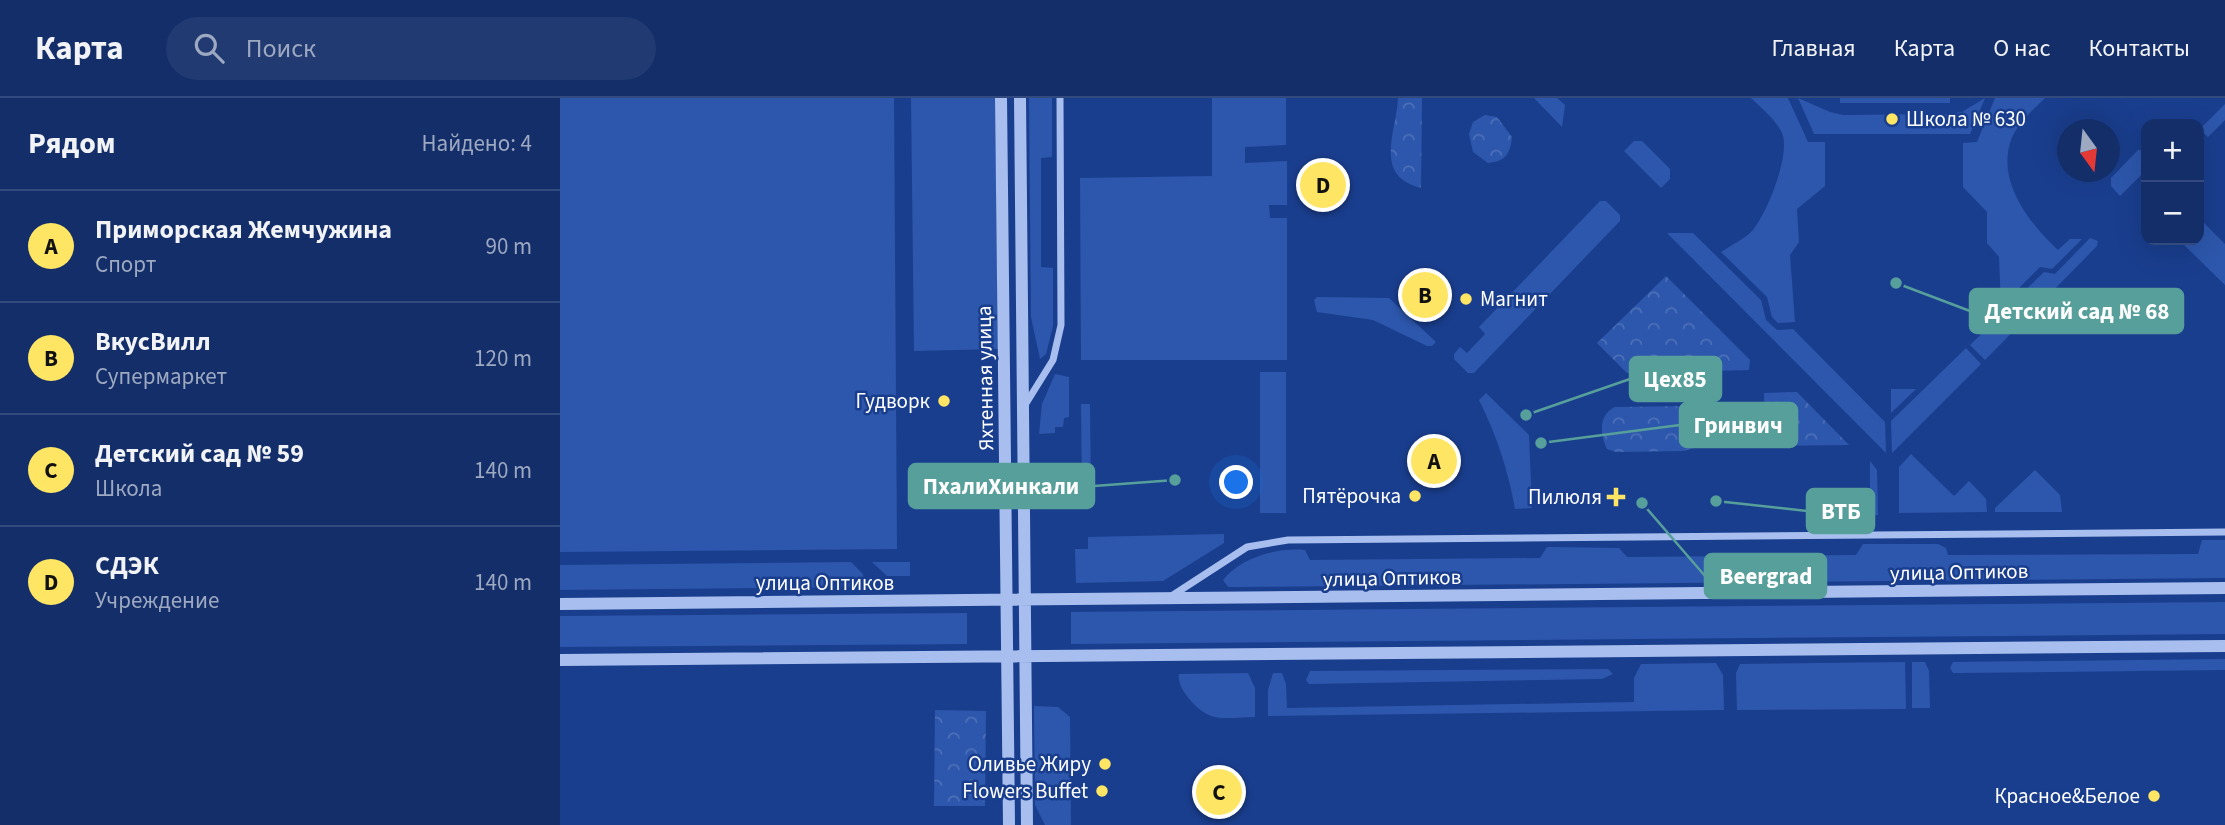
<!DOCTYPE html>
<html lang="ru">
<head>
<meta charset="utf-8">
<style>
  :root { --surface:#142e6a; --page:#213a72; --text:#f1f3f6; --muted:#9da8c1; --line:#334a7e; --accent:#ffe564 }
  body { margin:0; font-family:"Source Sans 3",sans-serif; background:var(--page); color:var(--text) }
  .controls { position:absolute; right:21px; top:21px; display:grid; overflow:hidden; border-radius:14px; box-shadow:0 7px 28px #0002 }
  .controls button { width:63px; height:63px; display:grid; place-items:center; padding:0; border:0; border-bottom:2px solid var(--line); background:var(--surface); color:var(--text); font:35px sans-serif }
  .compass { position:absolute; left:1497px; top:21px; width:63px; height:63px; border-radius:50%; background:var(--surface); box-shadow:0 7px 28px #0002; rotate:165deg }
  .you { position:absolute; left:677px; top:385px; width:24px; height:24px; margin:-18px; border:5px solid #fff; border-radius:50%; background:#1a73e8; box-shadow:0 0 0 10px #1a73e833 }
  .badge { display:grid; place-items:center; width:46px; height:46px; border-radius:50%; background:var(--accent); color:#111; font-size:23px; font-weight:700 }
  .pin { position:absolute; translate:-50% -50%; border:4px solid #fff; box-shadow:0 2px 7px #0006 }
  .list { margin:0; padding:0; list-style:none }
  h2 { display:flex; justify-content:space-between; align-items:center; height:91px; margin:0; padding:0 28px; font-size:30px }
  h2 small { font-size:23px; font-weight:400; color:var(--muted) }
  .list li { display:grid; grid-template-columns:46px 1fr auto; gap:21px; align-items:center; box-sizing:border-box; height:112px; padding:0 28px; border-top:2px solid var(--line) }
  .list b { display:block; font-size:26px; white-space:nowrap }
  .list p { margin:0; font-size:23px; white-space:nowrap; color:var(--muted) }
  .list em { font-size:23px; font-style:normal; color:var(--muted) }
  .icon { flex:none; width:38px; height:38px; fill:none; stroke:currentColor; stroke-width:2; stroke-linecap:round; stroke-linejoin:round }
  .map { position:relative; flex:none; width:1665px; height:727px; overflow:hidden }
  header { display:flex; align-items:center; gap:42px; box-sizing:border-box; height:98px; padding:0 35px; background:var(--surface); border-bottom:2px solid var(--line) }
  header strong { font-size:33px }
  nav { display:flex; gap:38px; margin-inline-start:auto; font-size:24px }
  .search { width:490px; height:63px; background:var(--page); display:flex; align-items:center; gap:18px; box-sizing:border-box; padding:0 24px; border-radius:38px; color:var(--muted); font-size:26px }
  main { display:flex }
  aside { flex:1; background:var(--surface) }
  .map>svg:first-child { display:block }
</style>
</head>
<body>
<header>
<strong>Карта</strong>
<div class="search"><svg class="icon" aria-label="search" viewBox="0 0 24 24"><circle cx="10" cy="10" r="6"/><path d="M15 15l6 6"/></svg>Поиск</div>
<nav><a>Главная</a><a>Карта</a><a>О нас</a><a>Контакты</a></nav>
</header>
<main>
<aside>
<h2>Рядом<small>Найдено: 4</small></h2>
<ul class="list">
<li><span class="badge">A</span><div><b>Приморская Жемчужина</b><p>Спорт</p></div><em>90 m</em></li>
<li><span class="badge">B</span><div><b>ВкусВилл</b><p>Супермаркет</p></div><em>120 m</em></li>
<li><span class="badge">C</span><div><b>Детский сад № 59</b><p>Школа</p></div><em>140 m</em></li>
<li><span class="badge">D</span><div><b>СДЭК</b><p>Учреждение</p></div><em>140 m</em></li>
</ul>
</aside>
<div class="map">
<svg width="1665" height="727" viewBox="0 0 1665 727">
  <defs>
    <pattern id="park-crowns" width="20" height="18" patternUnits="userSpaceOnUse" patternTransform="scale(1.75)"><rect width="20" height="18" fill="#2d57ac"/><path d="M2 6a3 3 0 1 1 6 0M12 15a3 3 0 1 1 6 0" fill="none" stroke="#4c70b8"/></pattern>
  </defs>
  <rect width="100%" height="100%" fill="#1a3e8e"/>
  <path fill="#2d57ac" d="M0 0H334L337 451 0 454Z
    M351 0H435L438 251 354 253Z
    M469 0H492V59L481 60V169L493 170V228L486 256 480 261 471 219Z
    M652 0H726V47L685 49V65L727 63V107H709L710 120H727V262H521L520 80 652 78Z
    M974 0H997L1005 7 1002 29Z
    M1191 0H1228L1248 44H1265V88L1237 111 1239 144 1230 157 1235 224 1218 225 1212 219 1207 199 1161 154C1171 147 1185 141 1193 132 1207 115 1229 60 1223 38 1218 23 1202 11 1191 0Z
    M1238 0 1270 14 1283 17 1387 16 1402 14 1425 0 1410 36H1254Z
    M1280 0H1390V5H1280Z
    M1435 0H1485C1473 12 1457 26 1451 42 1436 84 1471 127 1498 152L1510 141H1522L1492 171 1480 169 1441 208 1439 159 1427 145V114L1403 89V45L1417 44Z
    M1665 6V22L1648 39 1640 31Z
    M1074 43H1082L1110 71V81L1101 90 1064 53Z
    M1578 52H1586V72L1560 98 1551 88V80Z
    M1040 103H1046L1060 117V123L914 275H908L894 261V256L900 249 907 255 925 236 919 229Z
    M1639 120 1665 146V187L1619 142H1639Z
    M1107 135H1133L1201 202 1206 222 1217 232 1233 231 1325 324 1326 355Z
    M1530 140 1538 143 1537 148 1425 262 1410 247 1484 174 1495 176Z
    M757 199 829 200 876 244 872 248H867L813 222 757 214 754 202Z
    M1406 250 1421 266 1332 355 1331 323Z
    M700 274H726V415H700Z
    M495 276 509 279V319L504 320 503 329H495V335L479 336 482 306Z
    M1331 291H1356L1331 315Z
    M926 295 969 337 972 410 955 411C948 372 937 338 919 302Z
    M521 306H530L531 401H522Z
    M1351 356 1394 398 1409 383 1426 401 1427 414 1339 415V369Z
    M1310 363 1317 372 1318 417H1310Z
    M1475 372 1500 397 1502 414H1435V410Z
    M664 436V445L603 483 516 485 515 451H528V439Z
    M1642 442H1665V480L677 489H668L663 482C680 460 717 449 745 452L750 462 980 460 987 449 1059 450 1067 459 1296 457 1303 446H1378L1386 450 1388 457 1638 456Z
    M291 464 303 476 304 489 0 492V467Z
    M312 464H350V478H327Z
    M1665 504V536L511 546V514Z
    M407 515V546L0 549V518Z
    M1665 561V572L1399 575H1393L1390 570 1393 564Z
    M1345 564 1346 611 1177 612 1176 575 1180 566Z
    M1352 564H1365L1369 573 1370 610H1352Z
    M1156 565 1163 577 1164 612 708 618V592L713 575H722L726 586 727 610 1074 604V580L1081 566Z
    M1048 571 1053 576 1042 581 749 586 746 582 750 573Z
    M688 575 695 590V619C682 619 663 622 651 618 637 613 616 590 619 576Z
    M474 608 498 609 510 619 511 727H485L475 707Z"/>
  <path fill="url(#park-crowns)" d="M838 0H862L861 90C812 78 837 33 838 0Z
    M925 17 937 19 952 39C950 57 945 63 928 65L913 54 909 36 913 24Z
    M1106 178 1190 262 1189 272 1067 275 1037 245Z
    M1237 294 1289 347 1205 348 1204 295Z
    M1127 308 1135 312C1140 325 1140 338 1134 350L1123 353 1056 354 1047 351C1040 337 1038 317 1055 309Z
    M375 612 426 613 425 708H374Z"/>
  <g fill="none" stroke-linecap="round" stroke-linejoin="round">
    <path stroke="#a7beee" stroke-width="7" d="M465 307 493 262 501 227 500 0
      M610 499 687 449 728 442 1665 434"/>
    <path stroke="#a7beee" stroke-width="12" d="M441 0 449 727
      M460 0 467 727
      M0 506 1665 490
      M0 562 1665 548"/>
  </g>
  <g fill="#ffe564" stroke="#1a3e8e" stroke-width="2.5">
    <circle cx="1332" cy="21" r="7"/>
    <circle cx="906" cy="201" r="7"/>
    <circle cx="384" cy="303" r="7"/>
    <circle cx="855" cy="398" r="7"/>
    <path d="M1052.5 388.5h7v7h7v7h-7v7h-7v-7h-7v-7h7z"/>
    <circle cx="545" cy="666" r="7"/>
    <circle cx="542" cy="693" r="7"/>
    <circle cx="1594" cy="698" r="7"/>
  </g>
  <g text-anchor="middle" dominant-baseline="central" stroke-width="5" stroke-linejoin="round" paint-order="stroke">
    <g font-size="21" fill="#fff" stroke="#1a3e8e" text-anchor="end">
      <text x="1346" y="21" text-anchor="start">Школа № 630</text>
      <text x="920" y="201" text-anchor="start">Магнит</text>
      <text x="370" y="303">Гудворк</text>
      <text x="841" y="398">Пятёрочка</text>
      <text x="1042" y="399">Пилюля</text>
      <text x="531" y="666">Оливье Жиру</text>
      <text x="528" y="693">Flowers Buffet</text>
      <text x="1580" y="698">Красное&amp;Белое</text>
    </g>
    <g font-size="21" fill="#fff" stroke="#1a3e8e">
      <text transform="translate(425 280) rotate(-91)">Яхтенная улица</text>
      <text transform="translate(1399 474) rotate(-1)">улица Оптиков</text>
      <text transform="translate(832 480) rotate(-1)">улица Оптиков</text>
      <text x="265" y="485">улица Оптиков</text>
    </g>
  </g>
  <path fill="none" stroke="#579f9a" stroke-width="2.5" d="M1336 185L1410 213M966 317L1070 281M981 345L1120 327M615 382L534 388M1156 403L1247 413M1082 405L1145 478"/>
  <g fill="#579f9a" stroke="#1a3e8e" stroke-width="2.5">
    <circle cx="1336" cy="185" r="7"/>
    <circle cx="966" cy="317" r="7"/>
    <circle cx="981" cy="345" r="7"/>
    <circle cx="615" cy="382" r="7"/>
    <circle cx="1156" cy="403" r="7"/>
    <circle cx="1082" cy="405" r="7"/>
  </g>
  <g fill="#579f9a" stroke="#579f9a" stroke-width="2.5">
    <rect x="1410" y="191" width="213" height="44" rx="7"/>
    <rect x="1070" y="259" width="91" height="44" rx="7"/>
    <rect x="1120" y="305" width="117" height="44" rx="7"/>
    <rect x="349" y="366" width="185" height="44" rx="7"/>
    <rect x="1247" y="391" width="67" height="44" rx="7"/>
    <rect x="1145" y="456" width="121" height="44" rx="7"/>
  </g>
  <g font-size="23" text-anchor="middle" font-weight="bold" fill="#fff">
    <text x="1517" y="221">Детский сад № 68</text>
    <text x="1115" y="289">Цех85</text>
    <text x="1178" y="335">Гринвич</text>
    <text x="441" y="396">ПхалиХинкали</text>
    <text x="1281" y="421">ВТБ</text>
    <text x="1206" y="486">Beergrad</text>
  </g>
</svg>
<div class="controls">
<button>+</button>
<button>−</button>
</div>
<svg class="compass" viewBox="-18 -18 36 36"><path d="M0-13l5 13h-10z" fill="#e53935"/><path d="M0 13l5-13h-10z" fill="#9da8c1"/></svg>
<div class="you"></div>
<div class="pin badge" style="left:874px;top:363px">A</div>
<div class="pin badge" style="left:865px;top:197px">B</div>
<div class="pin badge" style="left:659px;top:694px">C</div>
<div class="pin badge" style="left:763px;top:87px">D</div>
</div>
</main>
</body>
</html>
